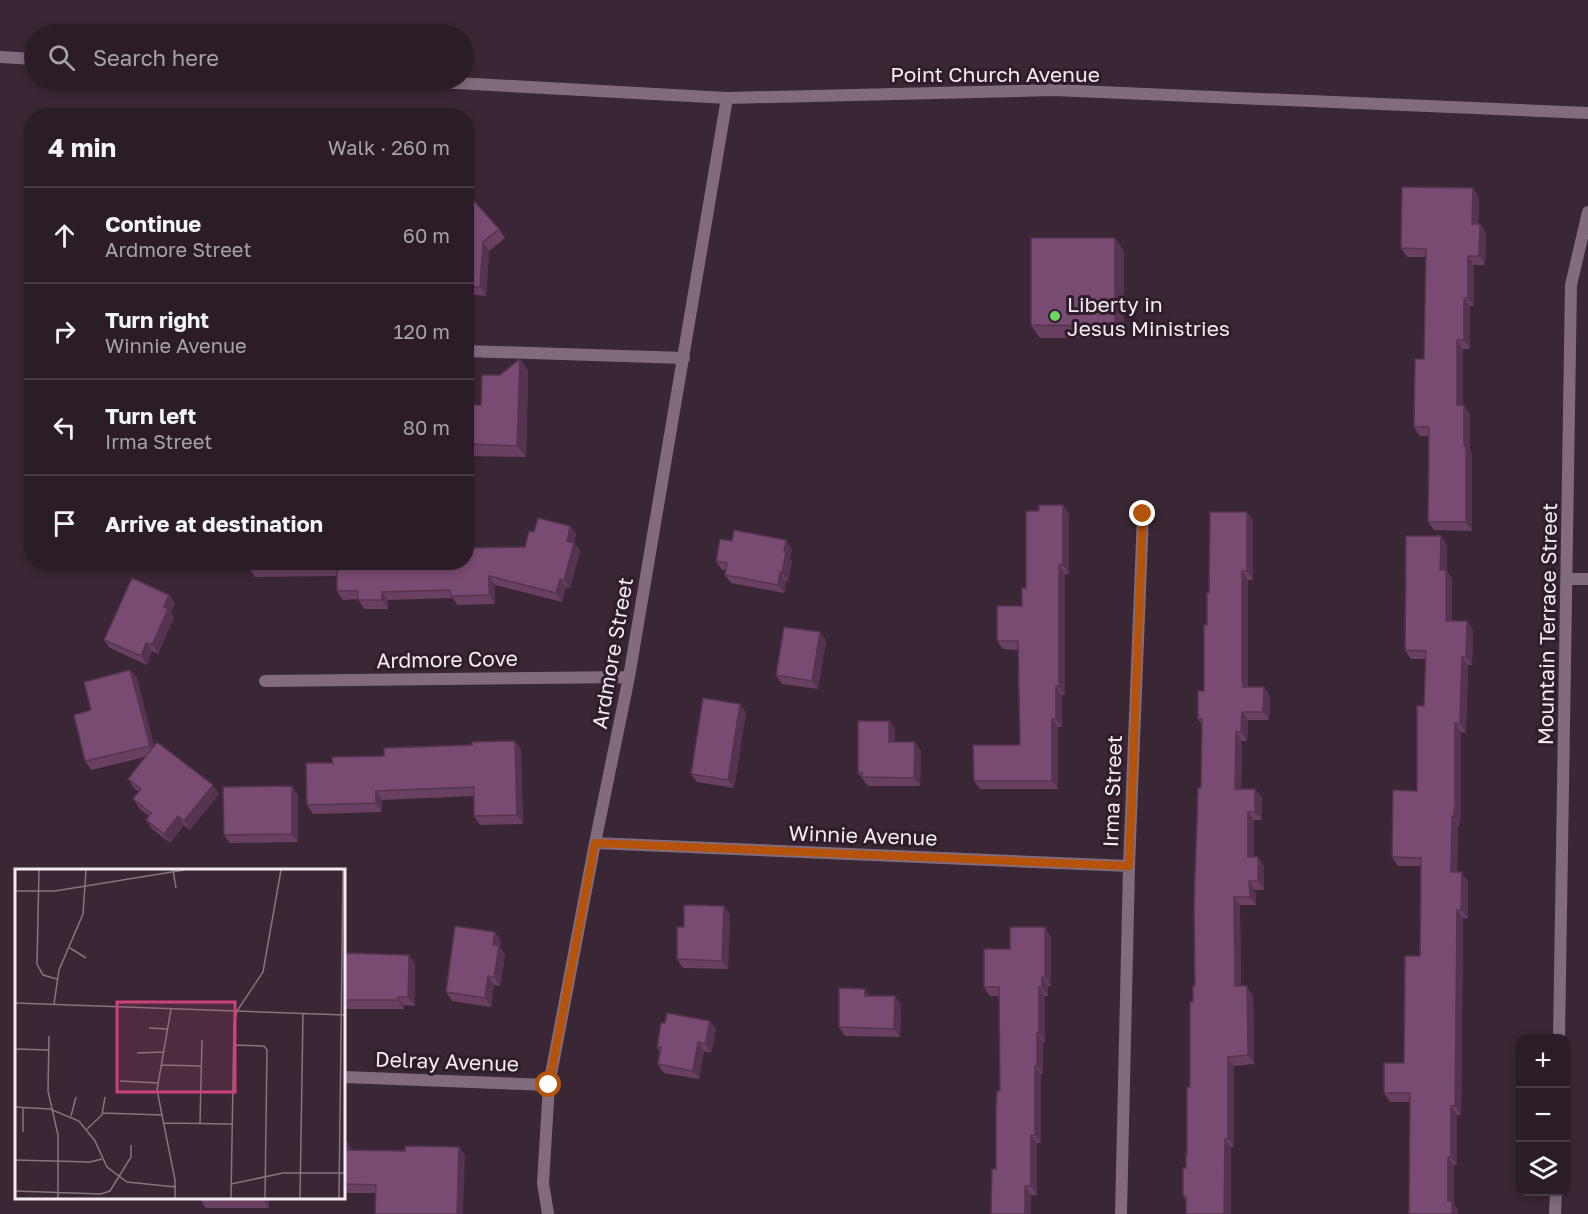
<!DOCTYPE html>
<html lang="en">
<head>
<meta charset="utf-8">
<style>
  :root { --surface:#2b1d28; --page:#372a34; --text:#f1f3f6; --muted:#a6a2a8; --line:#473b45 }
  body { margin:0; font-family:"Golos Text",sans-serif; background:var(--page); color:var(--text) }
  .controls { position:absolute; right:18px; bottom:18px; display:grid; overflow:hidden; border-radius:12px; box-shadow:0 3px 9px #0003 }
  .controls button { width:54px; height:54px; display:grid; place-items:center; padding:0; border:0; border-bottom:2px solid var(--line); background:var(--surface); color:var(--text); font:30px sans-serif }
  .stop { position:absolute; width:18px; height:18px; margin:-14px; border:4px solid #b45309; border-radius:50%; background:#fff }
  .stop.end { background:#b45309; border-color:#fff; box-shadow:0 2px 6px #0008 }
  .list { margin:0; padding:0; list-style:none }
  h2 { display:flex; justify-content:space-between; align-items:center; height:78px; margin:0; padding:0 24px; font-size:26px }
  h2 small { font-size:20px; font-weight:400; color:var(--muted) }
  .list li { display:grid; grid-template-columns:39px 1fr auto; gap:18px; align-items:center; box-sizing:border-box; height:96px; padding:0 24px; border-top:2px solid var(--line) }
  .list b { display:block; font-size:22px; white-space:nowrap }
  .list p { margin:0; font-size:20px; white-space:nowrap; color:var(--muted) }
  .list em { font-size:20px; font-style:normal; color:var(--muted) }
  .icon { flex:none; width:33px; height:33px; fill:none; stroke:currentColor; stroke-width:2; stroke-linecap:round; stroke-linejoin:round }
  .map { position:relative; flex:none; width:1588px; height:1214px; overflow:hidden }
  .search { position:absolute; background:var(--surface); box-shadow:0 3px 9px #0003; left:24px; top:24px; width:450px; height:66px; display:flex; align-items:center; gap:15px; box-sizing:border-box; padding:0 21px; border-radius:33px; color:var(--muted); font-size:22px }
  .panel { position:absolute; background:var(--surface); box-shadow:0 3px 9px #0003; left:24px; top:108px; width:450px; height:462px; border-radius:24px }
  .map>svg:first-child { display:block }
</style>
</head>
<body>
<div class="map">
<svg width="1588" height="1214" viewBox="0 0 1588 1214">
  <rect width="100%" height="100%" fill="#392735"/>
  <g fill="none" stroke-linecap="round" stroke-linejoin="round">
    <path stroke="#816b7d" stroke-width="12" d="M0 57 34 59
      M402 80 727 98 1054 90 1588 113
      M466 351 684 358
      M1567 579H1588
      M265 681 629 677
      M595 843 1129 866
      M344 1077 549 1085
      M548 1214 543 1183 549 1085 595 843 629 677 727 98
      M1121 1214 1129 866 1143 515"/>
    <path stroke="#816b7d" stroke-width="12" d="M1559 1038 1571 285 1588 212
      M1555 1214 1556 1192"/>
  </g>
  <path fill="#694062" d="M1473 188 1479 197 1478 224H1480L1486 232 1485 265H1474V306H1470V349H1463V405L1470 414V451L1472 455V531L1434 530 1428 522 1429 436H1420L1414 427 1424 359 1426 257H1407L1401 248Z
    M466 206 499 229 505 238 489 251 486 296 466 294Z
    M1124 251V338H1040L1031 325Z
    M520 359 528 371 526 457 466 456V405H481L500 375Z
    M1247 512 1253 520V580H1248V687L1270 696 1269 720H1248L1247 741H1242L1241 789H1255L1262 798V820H1254V857L1264 866V890H1255L1256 905H1240L1241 986 1253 995 1254 1064 1234 1066V1147H1231L1186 1200 1183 1196 1187 1153 1193 1002 1195 986 1201 788 1202 725 1198 719 1204 691 1209 593Z
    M1069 514V574H1065V695H1062V727H1058V789H980L974 781 1020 745 1018 650 1003 649 997 641 1022 606 1026 588Z
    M570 526 576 534 574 543 580 551 570 588 566 587 562 602 495 585V604L457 605 453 598 388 600V609H364L358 599 343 600 337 591V576L255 577 249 568 525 547 534 532Z
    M732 541 792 549 790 558 792 561 788 581H786L784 593 731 583 725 575 726 570H722L716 561Z
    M1447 545V571L1452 579V621H1467L1473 630 1472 665H1468L1466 733 1461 732V815L1459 826H1458L1457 872 1468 881V918H1463L1461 1115H1457V1165H1454V1204L1458 1210V1214L1410 1102H1390L1384 1093 1404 1063 1420 956 1421 866H1398L1392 857 1417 791 1424 706 1425 659H1411L1405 650Z
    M175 603 171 613 174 618 158 654 152 651 147 665 110 648 104 640Z
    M820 632 826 641 818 689 782 684 776 675Z
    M130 670 137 678 154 746 219 794 190 830 184 825 170 843 152 829 146 820 149 816 139 808 133 799 139 792 134 788 128 779 145 757 91 770 85 761 91 710Z
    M746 712 734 788 697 782 691 774Z
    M889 721 895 729V742L921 751 920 786H868L858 773Z
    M521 749 523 824 480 825 474 816V796L382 800V812L313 814 307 805 333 763 384 756Z
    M298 795V842L230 843 224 835Z
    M724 906 730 915 728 969 683 968 677 959Z
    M1051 936V986H1048V996H1045V1042H1043V1074H1041V1143H1037V1195H1031L996 1169 1000 1091 999 996H990L984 987 1010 949Z
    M501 940 500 947 505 955 500 986 494 985 491 1007 452 1001 446 992Z
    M344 953 415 963V1006L404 1005V1009H344Z
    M895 996 901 1005 900 1037 845 1036 839 1027Z
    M716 1029 711 1053 704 1051 699 1079 664 1073 658 1064 660 1052 657 1047Z
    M344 1142H347L352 1150 405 1151 459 1147 465 1156 376 1193H344Z
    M269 1197V1208H206L200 1199Z"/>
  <path fill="#553450" d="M1473 188 1479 197 1478 232 1472 224Z
    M1480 224 1486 232 1485 265 1479 256Z
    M1115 238 1124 251V338L1115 326Z
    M483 242 489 251 486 296 480 287Z
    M1468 256 1474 265V306L1468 298Z
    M1464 298 1470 306V349L1464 340Z
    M1457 340 1463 349V414L1457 405Z
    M520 359 528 371 526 457 517 446Z
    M1464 405 1470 414V451L1472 455V531L1466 522 1464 446Z
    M1063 505 1069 514V574L1063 565Z
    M1247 512 1253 520V580L1247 571Z
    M570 526 576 534 574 543 580 551 570 588 564 580 567 541Z
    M1441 536 1447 545V571L1452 579V630L1446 621 1440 570Z
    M786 540 792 549 790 558 792 561 788 581 782 573 784 552Z
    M1059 565 1065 574V695L1059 686Z
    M1242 571 1248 580V689L1243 687 1242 681Z
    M780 572 786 581 784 593 778 585Z
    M489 576 495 585V604L489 595Z
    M560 579 566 587 562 602 556 593Z
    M382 592 388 600V609L382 600Z
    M169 595 175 603 171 613 174 618 158 654 152 645 164 607Z
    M1467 621 1473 630 1472 665 1466 657Z
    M820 632 826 641 818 689 812 681Z
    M146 643 152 651 147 665 141 656Z
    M1462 657 1468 665 1466 733 1460 724Z
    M130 670 137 678 156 754 150 746Z
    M1056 686 1062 695V727L1056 719Z
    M1264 687 1270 696 1269 720 1263 712Z
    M740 704 746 712 734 788 728 780Z
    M1242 712 1248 720 1247 741 1241 732Z
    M1052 719 1058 727V789L1052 781Z
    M889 721 895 729V750L889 742Z
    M1455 723 1461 732V815L1459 826 1453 817Z
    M1236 732 1242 741 1241 798 1235 789Z
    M515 741 521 749 523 824 517 815Z
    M915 742 921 751 920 786 914 778Z
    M213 785 219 794 190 830 184 821Z
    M292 786 298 795V842L292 834Z
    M1255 789 1262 798V820L1255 812Z
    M376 791 382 800V812L376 803Z
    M1248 812 1254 820V866L1248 857Z
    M178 816 184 825 170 843 164 834Z
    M1452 817 1458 826 1457 881 1451 872Z
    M1258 857 1264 866V890L1258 881Z
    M1462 872 1468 881V918L1461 910Z
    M1249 881 1255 890 1256 905 1250 897Z
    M1234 897 1240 905 1241 995 1235 986Z
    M724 906 730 915 728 969 722 961Z
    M1457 910 1463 918 1461 1115 1455 1106Z
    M1045 927 1051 936V986L1045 977Z
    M495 932 501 940 500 947 505 955 500 986 494 977 493 945Z
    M409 955 415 963V1006L408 997Z
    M488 976 494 985 491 1007 485 998Z
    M1042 977 1048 986V996L1042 987Z
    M1247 986 1253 995 1254 1064 1248 1055Z
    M1039 987 1045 996V1042L1039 1033Z
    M865 989 871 997 865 996Z
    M895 996 901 1005 900 1037 894 1029Z
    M398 997 404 1005V1009L398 1000Z
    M710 1021 716 1029 711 1053 705 1044Z
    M1037 1033 1043 1042V1074L1037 1066Z
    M698 1042 704 1051 699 1079 693 1071Z
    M1228 1057 1234 1066V1147L1228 1138Z
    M1035 1066 1041 1074V1143L1035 1135Z
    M1451 1106 1457 1115V1165L1451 1157Z
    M1031 1135 1037 1143V1195L1031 1186Z
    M1225 1139 1231 1147V1214H1224Z
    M347 1142 353 1151 347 1150Z
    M459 1147 465 1156 463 1214H457Z
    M1448 1157 1454 1165V1204L1458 1210V1214H1452L1448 1201Z
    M1025 1186 1031 1195V1214H1025Z
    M263 1197H269V1208L263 1200Z"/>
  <path fill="#7a4b72" stroke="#553450" stroke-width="1.5" d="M1402 187 1473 188 1472 224H1480L1479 256H1468V298H1464V340H1457V405H1464V446H1466V522H1428L1429 427H1414L1415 359H1424L1426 249 1401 248Z
    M474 201 499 229 483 242 480 287 466 286V206Z
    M1031 238H1115V326L1031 325Z
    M520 359 517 446 466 444V405H481L482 375H500Z
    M1039 505H1063V565H1059V686H1056V719H1052V781H974L973 745H1020L1018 641H997V606H1022V588H1026V511H1039Z
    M1210 512H1247V571H1242V681L1243 687H1264L1263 712H1242L1241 732H1236L1235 789H1255V812H1248V857H1258V881H1249L1250 897H1234L1235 986H1247L1248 1055 1228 1057V1138L1225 1139 1224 1214H1186V1196H1183V1168H1186V1153H1187V1087H1190V1002H1193V986H1195L1194 906 1198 788H1201L1202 719H1198V691H1204V625H1207V593H1209Z
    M538 518 570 526 567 541 574 543 564 580 560 579 556 593 489 576V595L451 596 450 590 382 592V600H358V591H337V567L249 568V562H466V548L525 547 529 531 534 532Z
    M734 530 786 540 784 552H786L782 573 780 572 778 585 725 575 727 563 716 561 720 539 732 541Z
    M1406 536H1441L1440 570H1446V621H1467L1466 657H1462L1460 724 1455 723V806L1453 817H1452L1451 872H1462L1461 910H1457L1455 1106H1451V1157H1448V1201H1452V1214H1409L1410 1093H1384V1063H1404L1405 956H1420L1421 858 1392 857 1393 790 1417 791V706H1424L1426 651 1405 650Z
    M132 578 169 595 164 607 168 609 152 645 146 643 141 656 104 640Z
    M784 627 820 632 812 681 776 675Z
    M130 670 150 746 85 761 74 715 91 710 84 682Z
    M703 698 740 704 728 780 691 774Z
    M858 721H889V742H915L914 778 862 777V773H858Z
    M515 741 517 815 474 816V787L376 791V803L307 805 306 763H333L332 757 384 756V748L472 745V742Z
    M157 742 213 785 184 821 178 816 164 834 146 820 151 813 133 799 141 789 128 779Z
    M292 786V834L224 835 223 787Z
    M684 905 724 906 722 961 677 959V927H684Z
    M455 926 495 932 493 945 499 946 494 977 488 976 485 998 446 992Z
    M1010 927H1045V977H1042V987H1039V1033H1037V1066H1035V1135H1031V1186H1025V1214H991L992 1169H996V1107L997 1091H1000L999 987H984V949H1010Z
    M344 953 409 955 408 997H398V1000H344Z
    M839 988 865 989V996H895L894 1029 839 1027Z
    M667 1013 710 1021 705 1044 698 1042 693 1071 658 1064 661 1047H657L661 1023H665Z
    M344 1142H347V1150L405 1151V1146L459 1147 457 1214H375L376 1185 344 1184Z
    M200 1197H263V1200L200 1199Z"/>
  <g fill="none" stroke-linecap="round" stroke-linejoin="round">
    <path stroke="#b45309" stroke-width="8" d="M549 1085 595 843 1129 866 1143 514"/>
  </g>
  <circle fill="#6cd362" stroke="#2e1d2b" stroke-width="2" cx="1055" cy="316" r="6"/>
  <g text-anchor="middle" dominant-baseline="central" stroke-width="6" stroke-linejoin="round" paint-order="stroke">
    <g font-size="21" fill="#f5e9f3" stroke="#2e1d2b">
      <text x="995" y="74">Point Church Avenue</text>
      <text transform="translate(1547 624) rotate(-89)">Mountain Terrace Street</text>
      <text transform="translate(612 653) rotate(-80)">Ardmore Street</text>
      <text transform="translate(447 659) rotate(-1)">Ardmore Cove</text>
      <text transform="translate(1112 791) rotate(-88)">Irma Street</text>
      <text transform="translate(863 835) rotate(2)">Winnie Avenue</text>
      <text transform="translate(447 1061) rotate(2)">Delray Avenue</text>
    </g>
    <g font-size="21" fill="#f5e9f3" stroke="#2e1d2b" text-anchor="start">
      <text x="1067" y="304">Liberty in<tspan x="1067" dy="24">Jesus Ministries</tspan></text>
    </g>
  </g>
  <g transform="translate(15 869)">
    <rect width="330" height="330" fill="#392735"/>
    <path fill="none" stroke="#847581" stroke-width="1.5" d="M24 1 22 95 28 106 42 110M158 1 161 19M0 22H40L169 1M55 79 71 89M0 134 330 146M39 135 44 101 68 45 71 1M156 140 142 221 160 311V329M134 159 153 160M34 167 33 222 43 266V329M218 176 249 177 252 181 250 329M0 180 34 181M122 184 149 183M146 196 186 197M105 212 143 214M0 238 35 240 64 252 80 272 92 298 112 313 161 318M8 238V263M88 244 147 246M56 247 61 228M149 254 217 255M185 254 187 171M72 260 87 246 90 228M0 291 75 293 87 290M216 315 268 304H330M0 322 86 325 95 322 116 288V276M216 329 219 154 222 142 248 103 266 1M285 329 288 145M324 329 328 1"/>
    <path fill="#cc4279" fill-opacity="0.15" stroke="#cc4279" stroke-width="3" d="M102 133H220V223H102Z"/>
    <rect width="330" height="330" fill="none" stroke="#f5e9f3" stroke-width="3"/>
  </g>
</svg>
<div class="controls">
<button>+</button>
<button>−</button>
<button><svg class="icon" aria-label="layers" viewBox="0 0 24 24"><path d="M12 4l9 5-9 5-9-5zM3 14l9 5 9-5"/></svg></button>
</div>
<div class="stop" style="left:549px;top:1085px"></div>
<div class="stop end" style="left:1143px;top:514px"></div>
<div class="search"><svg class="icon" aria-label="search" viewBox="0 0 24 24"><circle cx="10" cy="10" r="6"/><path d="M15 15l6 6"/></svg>Search here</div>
<section class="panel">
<h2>4 min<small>Walk · 260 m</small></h2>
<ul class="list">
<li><svg class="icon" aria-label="ahead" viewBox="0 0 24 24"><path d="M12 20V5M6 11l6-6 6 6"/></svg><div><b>Continue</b><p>Ardmore Street</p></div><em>60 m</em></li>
<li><svg class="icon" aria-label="right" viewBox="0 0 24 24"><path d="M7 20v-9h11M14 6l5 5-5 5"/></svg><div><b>Turn right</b><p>Winnie Avenue</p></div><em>120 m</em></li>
<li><svg class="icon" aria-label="left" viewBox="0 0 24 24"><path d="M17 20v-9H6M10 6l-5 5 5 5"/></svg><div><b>Turn left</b><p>Irma Street</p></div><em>80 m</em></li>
<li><svg class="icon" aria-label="arrive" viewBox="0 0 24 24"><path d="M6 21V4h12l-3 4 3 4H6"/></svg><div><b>Arrive at destination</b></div></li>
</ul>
</section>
</div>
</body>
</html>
